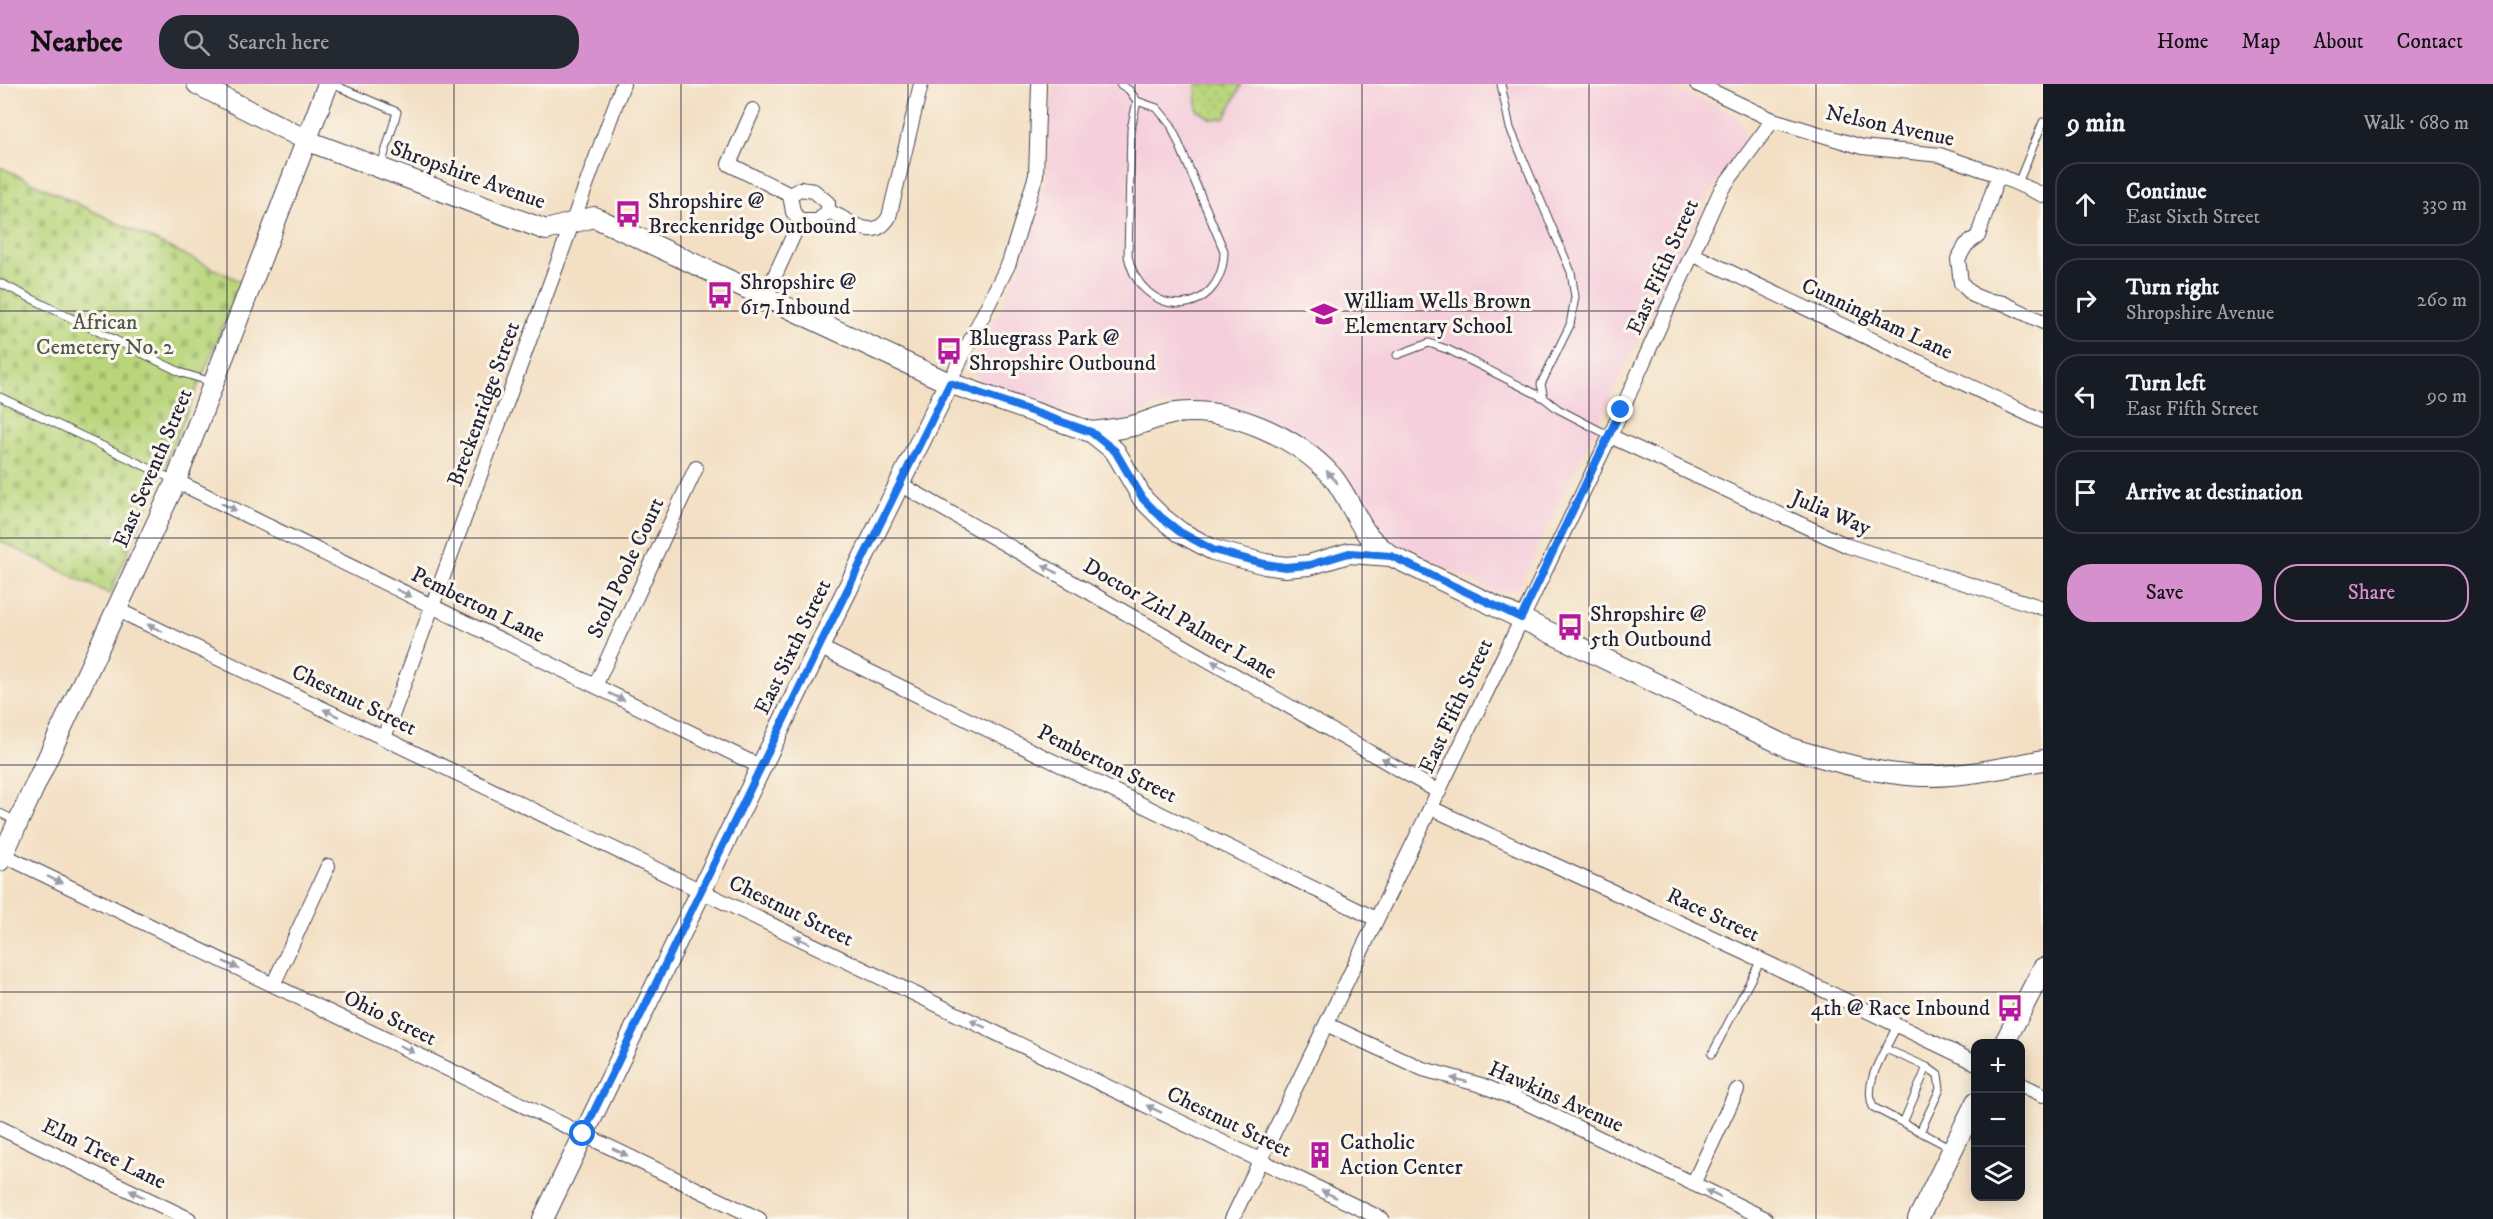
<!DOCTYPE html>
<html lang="en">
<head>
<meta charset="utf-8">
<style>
  :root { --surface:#171b24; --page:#242831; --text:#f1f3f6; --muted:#9ea1a6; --line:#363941; --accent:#d690ce }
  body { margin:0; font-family:"IM FELL DW Pica",serif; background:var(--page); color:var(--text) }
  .controls { position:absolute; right:18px; bottom:18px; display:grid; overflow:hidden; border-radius:12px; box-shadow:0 3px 15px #0003 }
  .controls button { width:54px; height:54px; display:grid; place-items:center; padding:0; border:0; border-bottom:2px solid var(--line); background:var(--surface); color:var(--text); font:30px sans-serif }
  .stop { position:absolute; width:18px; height:18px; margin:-14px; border:4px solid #1a73e8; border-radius:50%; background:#fff }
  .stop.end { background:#1a73e8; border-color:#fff; box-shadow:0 2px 6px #0008 }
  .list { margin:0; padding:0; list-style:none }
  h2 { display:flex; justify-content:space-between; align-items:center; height:78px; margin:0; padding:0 24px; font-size:26px }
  h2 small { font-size:20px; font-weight:400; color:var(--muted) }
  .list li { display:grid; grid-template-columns:39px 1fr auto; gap:18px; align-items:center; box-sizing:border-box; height:84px; margin:0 12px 12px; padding:0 12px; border:2px solid var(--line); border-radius:24px }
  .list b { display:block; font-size:22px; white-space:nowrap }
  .list p { margin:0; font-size:20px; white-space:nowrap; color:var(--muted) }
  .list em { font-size:20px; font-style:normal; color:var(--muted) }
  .actions { display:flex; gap:12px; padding:18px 24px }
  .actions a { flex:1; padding:14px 0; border:2px solid var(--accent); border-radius:24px; text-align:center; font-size:21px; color:var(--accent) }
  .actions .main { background:var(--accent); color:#111 }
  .icon { flex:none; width:33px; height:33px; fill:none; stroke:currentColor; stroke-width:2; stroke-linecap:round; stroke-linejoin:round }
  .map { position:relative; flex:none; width:2043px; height:1135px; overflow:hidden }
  header { display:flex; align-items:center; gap:36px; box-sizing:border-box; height:84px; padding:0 30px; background:var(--accent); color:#111 }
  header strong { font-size:28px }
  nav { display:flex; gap:33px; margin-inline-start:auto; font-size:21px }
  .search { width:420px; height:54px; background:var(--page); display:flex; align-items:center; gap:15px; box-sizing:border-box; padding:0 21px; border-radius:24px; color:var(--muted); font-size:22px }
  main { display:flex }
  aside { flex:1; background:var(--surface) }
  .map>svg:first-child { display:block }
</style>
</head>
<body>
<header>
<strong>Nearbee</strong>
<div class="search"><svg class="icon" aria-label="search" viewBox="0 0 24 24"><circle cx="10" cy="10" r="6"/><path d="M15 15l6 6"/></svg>Search here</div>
<nav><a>Home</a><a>Map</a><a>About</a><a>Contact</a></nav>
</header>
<main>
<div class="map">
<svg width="2043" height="1135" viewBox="0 0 2043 1135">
  <defs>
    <pattern id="cemetery-stones" width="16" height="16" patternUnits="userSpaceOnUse" patternTransform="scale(1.5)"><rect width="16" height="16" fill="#b9d57b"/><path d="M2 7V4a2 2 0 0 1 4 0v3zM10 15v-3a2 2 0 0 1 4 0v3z" fill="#9fb76b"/></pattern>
    <pattern id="park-dots" width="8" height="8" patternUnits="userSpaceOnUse" patternTransform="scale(1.5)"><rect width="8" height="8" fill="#b9d57b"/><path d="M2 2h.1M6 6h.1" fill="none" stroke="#9fb76b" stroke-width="1.8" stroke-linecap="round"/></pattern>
  </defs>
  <rect width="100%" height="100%" fill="#fbf7ec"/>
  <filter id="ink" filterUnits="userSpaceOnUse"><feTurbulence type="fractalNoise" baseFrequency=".0167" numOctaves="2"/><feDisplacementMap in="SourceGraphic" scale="12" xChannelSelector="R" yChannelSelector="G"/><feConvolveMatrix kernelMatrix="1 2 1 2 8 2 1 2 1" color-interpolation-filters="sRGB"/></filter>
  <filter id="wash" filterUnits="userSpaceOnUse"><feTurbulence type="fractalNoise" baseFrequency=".008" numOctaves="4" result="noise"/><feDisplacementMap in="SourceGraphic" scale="24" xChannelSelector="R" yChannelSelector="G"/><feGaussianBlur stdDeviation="1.35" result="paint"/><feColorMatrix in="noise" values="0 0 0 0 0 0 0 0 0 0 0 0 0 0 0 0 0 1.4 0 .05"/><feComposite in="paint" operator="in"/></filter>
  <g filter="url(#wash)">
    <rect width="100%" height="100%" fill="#f3dfc3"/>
    <path fill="#f5cfdb" d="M1053 0H1660L1736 30 1746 53 1707 114 1518 505 1497 509 1380 452 1362 431 1351 403 1337 383 1323 371 1190 319 1159 322 1129 335 1109 338 1085 334 980 300 972 285 1023 176 1046 96Z"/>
    <path fill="url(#cemetery-stones)" stroke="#6e7c5b" stroke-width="1.5" d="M0 83 242 198 110 510 0 457Z"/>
    <path fill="url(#park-dots)" stroke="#6e7c5b" stroke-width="1.5" d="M1196 0H1242L1225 34 1212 35 1197 26Z"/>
  </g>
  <g filter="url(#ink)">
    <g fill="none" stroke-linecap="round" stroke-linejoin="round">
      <defs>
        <path id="lane" d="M332 0 397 28 381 82
          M1120 0 1129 6 1137 17 1157 24 1171 41 1224 167C1223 235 1142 238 1128 172L1131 45 1137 17
          M1501 0 1510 44 1571 188 1575 213 1570 241 1541 300 1544 314 1558 325 1610 352
          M2018 99 2043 38
          M0 199 182 289 212 298
          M1397 271 1429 259 1449 266 1544 314
          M0 313 174 396
          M0 729 16 737
          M1897 941C1887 966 1862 996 1873 1023L1951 1064
          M1886 965 1927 983 1903 1039
          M1712 970 1761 876
          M1920 1048 1940 1005 1938 991 1927 983"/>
        <path id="street" d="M1697 0 1773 36 1862 63 1940 71 1998 91 2043 111
          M753 26 729 80 790 111
          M1998 91 1978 152 1966 161 1958 175 1961 199 1973 211 1985 216 2003 219 2043 238
          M800 105 814 107 828 119V127L818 137H800L793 128 790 111Z
          M828 127C849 135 873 160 889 133L921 0
          M1692 170 2043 337
          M765 213 800 137
          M949 299 1009 179 1036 91 1039 0
          M1610 352 1848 462 2043 524
          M176 397 761 683
          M900 400 1439 708
          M118 526 1382 1135
          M819 563 1376 835
          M595 602 696 384
          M384 654 623 0
          M1431 724 1761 876 1976 979
          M3 771 759 1135
          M273 901 328 782
          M1326 940 1423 985 1481 1001 1529 1020 1766 1135
          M2020 1000 2043 1011
          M0 1044 189 1135
          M1693 1100 1737 1006
          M1232 1135 1610 352 1721 106 1773 36"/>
        <path id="secondary" d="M197 0 308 57 546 146 594 133 949 299 1091 348 1115 367 1143 415 1162 434 1180 448 1213 466 1265 480 1285 483 1309 481 1349 469 1391 472
          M1091 348C1106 346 1121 345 1136 341 1149 337 1162 331 1176 329 1229 322 1297 353 1332 392 1346 409 1353 429 1365 447 1371 457 1382 465 1391 472L1790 664C1833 677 1876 690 1920 692 1962 693 2003 684 2043 676
          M0 777 176 397 328 0
          M2004 960 2043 884
          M543 1135 819 563 949 299
          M1918 1135 1976 1018"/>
      </defs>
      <use href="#lane" stroke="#413e4f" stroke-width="9"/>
      <use href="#street" stroke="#413e4f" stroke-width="16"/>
      <use href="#secondary" stroke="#413e4f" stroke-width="22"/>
      <use href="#lane" stroke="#fff" stroke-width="7"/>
      <use href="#street" stroke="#fff" stroke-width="14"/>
      <use href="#secondary" stroke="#fff" stroke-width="20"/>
    </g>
    <defs><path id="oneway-solid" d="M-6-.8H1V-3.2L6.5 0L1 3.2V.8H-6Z" transform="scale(1.5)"/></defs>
    <g fill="#9c9ca7">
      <use href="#oneway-solid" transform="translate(1332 393) rotate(-131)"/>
      <use href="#oneway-solid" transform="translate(229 423) rotate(26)"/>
      <use href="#oneway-solid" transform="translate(1050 485) rotate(-150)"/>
      <use href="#oneway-solid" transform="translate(404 509) rotate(26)"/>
      <use href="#oneway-solid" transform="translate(155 544) rotate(-154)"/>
      <use href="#oneway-solid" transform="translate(1219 581) rotate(-150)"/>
      <use href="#oneway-solid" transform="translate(617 613) rotate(26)"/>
      <use href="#oneway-solid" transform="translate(331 629) rotate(-154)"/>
      <use href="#oneway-solid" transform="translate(1389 678) rotate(-150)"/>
      <use href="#oneway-solid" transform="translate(55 796) rotate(26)"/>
      <use href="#oneway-solid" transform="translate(802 856) rotate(-154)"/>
      <use href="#oneway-solid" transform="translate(231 881) rotate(26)"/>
      <use href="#oneway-solid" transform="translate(978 940) rotate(-154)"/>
      <use href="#oneway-solid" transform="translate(407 965) rotate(26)"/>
      <use href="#oneway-solid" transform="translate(1459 996) rotate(-167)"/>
      <use href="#oneway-solid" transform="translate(1154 1025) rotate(-154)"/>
      <use href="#oneway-solid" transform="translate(620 1068) rotate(26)"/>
      <use href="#oneway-solid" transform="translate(137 1110) rotate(-154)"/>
      <use href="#oneway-solid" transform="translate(1329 1110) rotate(-154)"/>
      <use href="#oneway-solid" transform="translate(1713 1110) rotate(-154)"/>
    </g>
  </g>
  <g fill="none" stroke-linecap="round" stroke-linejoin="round" filter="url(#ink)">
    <path stroke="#1a73e8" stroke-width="8" d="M583 1050 819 563 950 299 1091 348 1115 367 1143 415 1162 434 1180 448 1213 466 1265 480 1285 483 1309 481 1349 469 1391 472 1521 534 1621 326"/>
  </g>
  <path fill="none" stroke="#22223b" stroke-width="1.5" stroke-opacity="0.55" d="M227 0V1135M454 0V1135M681 0V1135M908 0V1135M1135 0V1135M1362 0V1135M1589 0V1135M1816 0V1135M0 227H2043M0 454H2043M0 681H2043M0 908H2043"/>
  <defs>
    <symbol id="bus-bare" viewBox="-9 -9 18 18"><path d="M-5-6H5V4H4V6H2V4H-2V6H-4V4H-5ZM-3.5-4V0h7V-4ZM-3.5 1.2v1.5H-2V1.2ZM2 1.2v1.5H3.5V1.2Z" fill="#b5179e" stroke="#fbf7ec" stroke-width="2.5" paint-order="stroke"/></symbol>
    <symbol id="school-bare" viewBox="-9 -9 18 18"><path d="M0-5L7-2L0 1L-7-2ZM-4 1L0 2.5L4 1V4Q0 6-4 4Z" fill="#b5179e" stroke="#fbf7ec" stroke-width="2.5" paint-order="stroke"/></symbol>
    <symbol id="building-bare" viewBox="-9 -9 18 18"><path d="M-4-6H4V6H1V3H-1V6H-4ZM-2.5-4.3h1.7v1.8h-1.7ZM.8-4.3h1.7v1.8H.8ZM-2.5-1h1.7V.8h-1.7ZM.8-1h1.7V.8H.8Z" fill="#b5179e" stroke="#fbf7ec" stroke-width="2.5" paint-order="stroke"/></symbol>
  </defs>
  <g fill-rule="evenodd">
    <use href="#bus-bare" x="609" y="111" width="38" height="38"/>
    <use href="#bus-bare" x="701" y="192" width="38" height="38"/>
    <use href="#school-bare" x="1305" y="211" width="38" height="38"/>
    <use href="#bus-bare" x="930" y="248" width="38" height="38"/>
    <use href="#bus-bare" x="1551" y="524" width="38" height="38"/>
    <use href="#bus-bare" x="1991" y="905" width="38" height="38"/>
    <use href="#building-bare" x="1301" y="1052" width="38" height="38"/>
  </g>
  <g text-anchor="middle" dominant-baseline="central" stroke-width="6" stroke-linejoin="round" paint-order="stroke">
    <g font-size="22" fill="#22223b" stroke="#fbf7ec">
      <text transform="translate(1890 42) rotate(12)">Nelson Avenue</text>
      <text transform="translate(468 91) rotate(20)">Shropshire Avenue</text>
      <text transform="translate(1663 183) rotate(-66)">East Fifth Street</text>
      <text transform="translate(1877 235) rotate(25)">Cunningham Lane</text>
      <text transform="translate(484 320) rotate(-70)">Breckenridge Street</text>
      <text transform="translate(153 384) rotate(-67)">East Seventh Street</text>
      <text transform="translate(1831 429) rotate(23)">Julia Way</text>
      <text transform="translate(626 484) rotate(-65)">Stoll Poole Court</text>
      <text transform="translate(478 521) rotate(26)">Pemberton Lane</text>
      <text transform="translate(1180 535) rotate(30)">Doctor Zirl Palmer Lane</text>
      <text transform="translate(793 563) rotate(-64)">East Sixth Street</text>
      <text transform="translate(354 616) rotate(26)">Chestnut Street</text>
      <text transform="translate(1456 622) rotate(-65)">East Fifth Street</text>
      <text transform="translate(1107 680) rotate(26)">Pemberton Street</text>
      <text transform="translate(791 827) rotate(26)">Chestnut Street</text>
      <text transform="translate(1713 831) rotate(25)">Race Street</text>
      <text transform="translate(390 934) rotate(26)">Ohio Street</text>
      <text transform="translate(1556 1013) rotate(24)">Hawkins Avenue</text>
      <text transform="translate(1229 1038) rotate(26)">Chestnut Street</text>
      <text transform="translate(104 1070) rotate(26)">Elm Tree Lane</text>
    </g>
    <g font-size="22" fill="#22223b" stroke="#fbf7ec" text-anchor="start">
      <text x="648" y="117">Shropshire @<tspan x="648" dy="25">Breckenridge Outbound</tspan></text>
      <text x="740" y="198">Shropshire @<tspan x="740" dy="25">617 Inbound</tspan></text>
      <text x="1344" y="217">William Wells Brown<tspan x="1344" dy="25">Elementary School</tspan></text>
      <text x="969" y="254">Bluegrass Park @<tspan x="969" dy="25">Shropshire Outbound</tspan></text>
      <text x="1590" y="530">Shropshire @<tspan x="1590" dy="25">5th Outbound</tspan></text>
      <text x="1990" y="924" text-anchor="end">4th @ Race Inbound</text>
      <text x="1340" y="1058">Catholic<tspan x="1340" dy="25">Action Center</tspan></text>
    </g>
    <g font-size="22" fill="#4f584e" stroke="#fbf7ec">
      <text x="105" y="238">African<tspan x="105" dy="25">Cemetery No. 2</tspan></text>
    </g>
  </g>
</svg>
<div class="controls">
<button>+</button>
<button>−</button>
<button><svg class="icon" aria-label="layers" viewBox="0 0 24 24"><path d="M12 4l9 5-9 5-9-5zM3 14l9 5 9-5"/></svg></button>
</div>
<div class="stop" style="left:583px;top:1050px"></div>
<div class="stop end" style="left:1621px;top:326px"></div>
</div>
<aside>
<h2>9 min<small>Walk · 680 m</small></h2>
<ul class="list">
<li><svg class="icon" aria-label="ahead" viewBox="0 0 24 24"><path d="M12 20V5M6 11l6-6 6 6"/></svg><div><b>Continue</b><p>East Sixth Street</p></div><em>330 m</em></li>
<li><svg class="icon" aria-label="right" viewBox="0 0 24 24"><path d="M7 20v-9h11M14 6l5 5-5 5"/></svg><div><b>Turn right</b><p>Shropshire Avenue</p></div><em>260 m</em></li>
<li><svg class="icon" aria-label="left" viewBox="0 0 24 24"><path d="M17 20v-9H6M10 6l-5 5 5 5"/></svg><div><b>Turn left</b><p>East Fifth Street</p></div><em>90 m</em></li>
<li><svg class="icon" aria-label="arrive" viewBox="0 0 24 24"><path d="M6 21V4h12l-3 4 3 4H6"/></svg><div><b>Arrive at destination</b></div></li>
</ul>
<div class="actions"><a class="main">Save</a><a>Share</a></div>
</aside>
</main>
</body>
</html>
